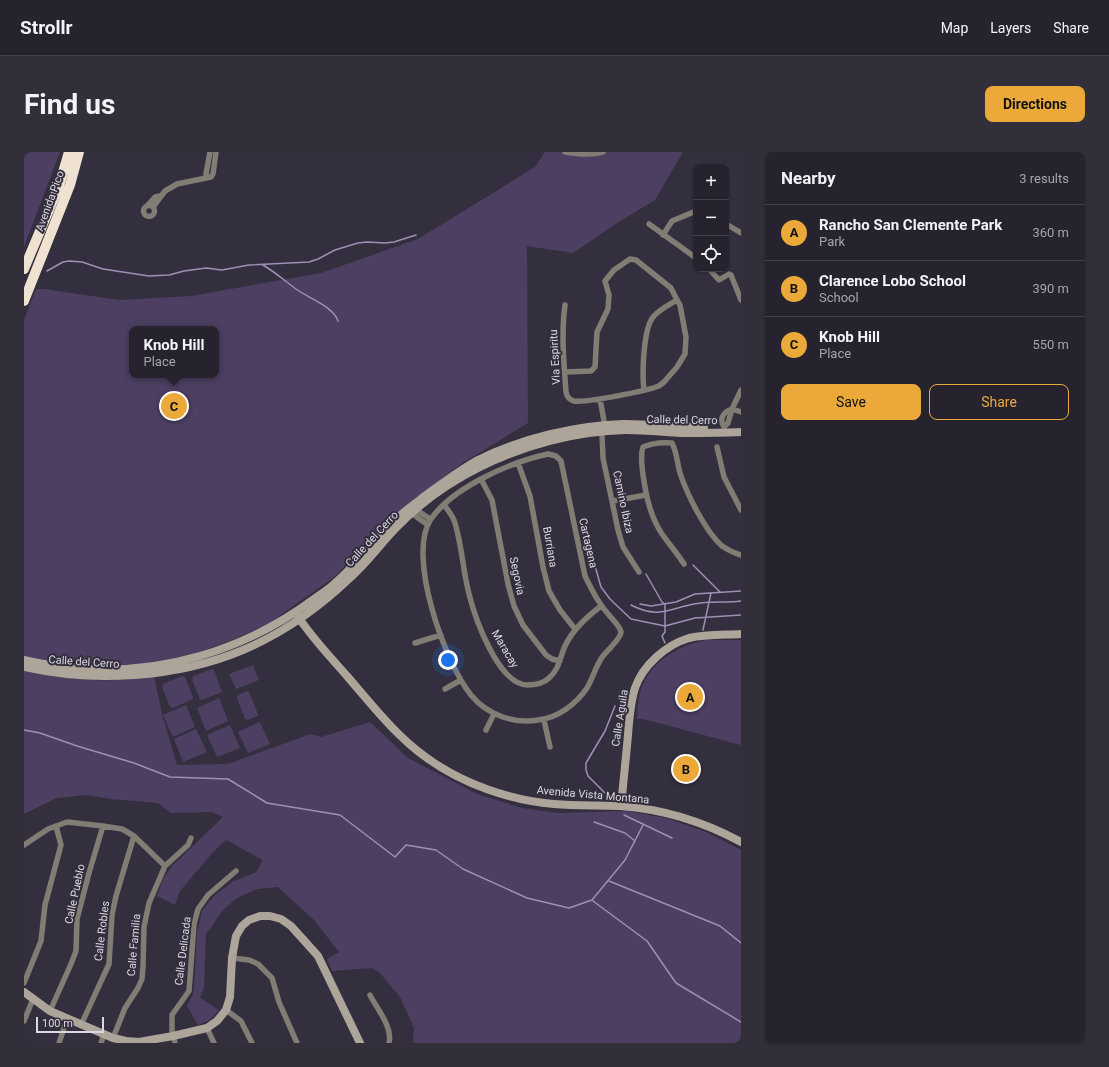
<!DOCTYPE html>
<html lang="en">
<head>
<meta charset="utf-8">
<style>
  :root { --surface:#27232e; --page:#332f3a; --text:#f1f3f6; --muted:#a4a4aa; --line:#43404a; --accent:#eba93a }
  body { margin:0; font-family:Roboto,sans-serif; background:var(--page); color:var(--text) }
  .controls { position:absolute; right:12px; top:12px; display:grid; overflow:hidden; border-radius:8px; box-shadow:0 1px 3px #0004 }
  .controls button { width:36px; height:36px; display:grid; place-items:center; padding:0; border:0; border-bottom:1px solid var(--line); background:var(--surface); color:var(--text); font:20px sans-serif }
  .scale { position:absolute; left:12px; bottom:10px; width:68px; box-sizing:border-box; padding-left:4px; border:2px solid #dbd8e2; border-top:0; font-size:11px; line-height:14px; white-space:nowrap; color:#dbd8e2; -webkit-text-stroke:3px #342f3e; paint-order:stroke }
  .you { position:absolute; left:424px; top:508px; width:14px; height:14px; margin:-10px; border:3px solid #fff; border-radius:50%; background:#1a73e8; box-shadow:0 0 0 6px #1a73e833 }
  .badge { display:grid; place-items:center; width:26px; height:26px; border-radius:50%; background:var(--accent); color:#111; font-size:13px; font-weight:700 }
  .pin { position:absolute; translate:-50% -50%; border:2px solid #fff; box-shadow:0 1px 4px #0006 }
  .popup { position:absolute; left:105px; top:174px; width:90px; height:52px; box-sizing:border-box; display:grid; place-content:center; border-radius:8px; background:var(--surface); filter:drop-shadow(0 1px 3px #0005); font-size:13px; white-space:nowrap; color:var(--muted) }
  .popup b { font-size:15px; color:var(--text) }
  .popup::after { content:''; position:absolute; left:50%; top:100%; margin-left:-8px; border:8px solid transparent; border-top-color:var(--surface) }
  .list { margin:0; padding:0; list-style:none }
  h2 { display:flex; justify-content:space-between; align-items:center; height:52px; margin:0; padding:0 16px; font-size:17px }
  h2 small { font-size:13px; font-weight:400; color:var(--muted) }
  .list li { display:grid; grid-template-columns:26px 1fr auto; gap:12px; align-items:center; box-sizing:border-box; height:56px; padding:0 16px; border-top:1px solid var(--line) }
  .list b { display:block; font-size:15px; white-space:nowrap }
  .list p { margin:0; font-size:13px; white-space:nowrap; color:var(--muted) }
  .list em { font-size:13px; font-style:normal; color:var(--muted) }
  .actions { display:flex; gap:8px; padding:12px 16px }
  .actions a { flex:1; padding:9px 0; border:1px solid var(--accent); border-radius:8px; text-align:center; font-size:14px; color:var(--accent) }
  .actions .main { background:var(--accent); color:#111 }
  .icon { flex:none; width:22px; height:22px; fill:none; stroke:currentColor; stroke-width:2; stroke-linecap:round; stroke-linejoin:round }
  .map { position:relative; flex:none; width:717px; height:891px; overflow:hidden; border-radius:8px }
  header { display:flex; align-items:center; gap:24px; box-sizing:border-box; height:56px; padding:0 20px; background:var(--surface); border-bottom:1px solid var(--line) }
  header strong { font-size:19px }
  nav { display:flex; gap:22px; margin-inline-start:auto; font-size:14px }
  .intro { display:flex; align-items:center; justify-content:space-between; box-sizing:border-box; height:96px; padding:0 24px }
  h1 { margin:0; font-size:28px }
  .button { padding:10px 18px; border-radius:8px; background:var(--accent); color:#111; font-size:14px; font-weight:700 }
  main { display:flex; gap:24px; padding:0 24px }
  aside { flex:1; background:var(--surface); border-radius:8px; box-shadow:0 1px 3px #0004 }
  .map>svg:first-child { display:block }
</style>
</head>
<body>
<header>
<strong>Strollr</strong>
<nav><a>Map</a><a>Layers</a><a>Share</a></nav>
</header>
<div class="intro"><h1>Find us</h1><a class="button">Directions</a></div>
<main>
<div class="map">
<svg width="717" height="891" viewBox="0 0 717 891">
  <rect width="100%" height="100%" fill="#342f3e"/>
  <path fill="#4c3f62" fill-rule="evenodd" d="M0 0H36L0 95Z
    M521 0H659L631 48 593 71 549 101 503 94 504 271 437 312 377 358 309 426 244 472 211 487 173 501 148 508 98 514H73L40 511 0 504V168L12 137H20L95 148 167 144 297 121 394 87 511 15ZM108 177H192V223H108Z
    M683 488H717V593L619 567H613C613 557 614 547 617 537 627 509 655 493 683 488Z
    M229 513 235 528 212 537 205 522Z
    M188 517 190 518 198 540 178 548 176 547 168 528 169 524Z
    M0 519C42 528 87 532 130 524L138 562 153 613 204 612 286 582 297 585 346 570 384 606 453 642 498 656 533 661 602 659 642 666 682 680 717 698V891H389L390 876 376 845 356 821 348 816 308 819 303 807 315 800 290 768 254 735 233 737 213 746 197 760 187 776 182 781 180 835 176 846 195 858 186 868 174 873 163 854 169 842 170 835 173 780 178 759 190 744 208 730 232 720 239 708 202 688 189 700 156 739 151 753 133 744 139 727 148 714 199 665 188 660 147 661 134 651 87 647 63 643 33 646 0 662Z
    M158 524 161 525 169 545V547L149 556 146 555 138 535 139 532Z
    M223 539 225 540 234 562V564L224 568 221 567 213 546 214 543Z
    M195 546 204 569 182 579 173 556Z
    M162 553 171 575 149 585 139 563Z
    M236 570 246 592 224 601 214 580Z
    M206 573 216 596 193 605 183 583Z
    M172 577 183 600 159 610 150 587Z"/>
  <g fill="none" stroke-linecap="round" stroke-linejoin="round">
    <path stroke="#9d8fb6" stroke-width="1.5" d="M239 113C251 120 261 129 272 137 284 146 309 154 314 169
      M23 119 39 110 45 109 58 110 79 117 125 124 145 123 160 119 182 116 198 118 225 113 285 110 294 107 311 98 334 91 343 90 361 91 370 90 392 83
      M669 413 696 440
      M571 414 577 435 586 447 607 467 641 474 671 466 717 463
      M622 422 638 450 641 452V480L638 484 641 491
      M616 452 627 454 652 450 671 442 717 439
      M607 453C634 467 644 457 670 452 686 449 702 451 717 449
      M679 478 687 441
      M0 578 16 581 53 594 110 611 146 625 204 627 243 651 316 663 371 705 382 693 412 698 439 717 503 746 545 756 568 748 601 708 619 673
      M582 642 564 624 562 618V611L581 579 591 554
      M600 663 648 686
      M570 670 601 681 611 689
      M585 729 696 774 717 791
      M569 749 623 789 652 831 717 870"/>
    <path stroke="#817c74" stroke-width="5.5" d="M541 0C553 2 567 4 579 0
      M183 26 182 22 186 0
      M124 53 131 45 136 44
      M119.5 59a5.5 5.5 0 1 1 11 0a5.5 5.5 0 1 1-11 0Z
      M129 55 141 39 153 32 187 25 189 22 192 0
      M625 72 672 106
      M702 72 717 81
      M639 83 648 69 672 59
      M685 117 695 128 705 122 707 123 717 148
      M541 220 567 219 571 215 573 180 584 157 585 143 581 129 590 118 606 107 612 108 647 136 653 148 656 153 662 185 661 202 653 215 640 230 635 234C622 239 562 251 550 249 546 248 543 245 542 240 540 212 537 182 541 153
      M620 238C618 222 619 175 630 164 636 157 645 153 653 148
      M717 238 708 257 704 271 700 275C695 267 699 260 708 257L717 260
      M576 247 580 269 578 283 579 306 594 378 599 395 615 420
      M693 295 700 325 717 358
      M524 302 532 304 537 309 561 424C568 438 574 451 585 463 588 467 596 474 597 480 597 486 584 498 579 504 572 513 569 526 563 536 552 552 534 566 514 568 490 572 463 563 447 543 421 511 382 403 407 367 429 335 487 310 524 302Z
      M494 311 506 344 519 415 525 439 536 458 551 477
      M457 327 468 348 484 432 490 454 499 473 522 503 528 507 536 509
      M589 349 622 343
      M420 353C424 358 429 364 431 371 438 394 439 419 445 442 451 466 474 532 503 533 511 533 519 532 525 526 535 518 536 505 541 494 549 477 563 465 577 454
      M389 359H394L406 367
      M390 359V363L404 373
      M660 412C653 401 645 392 638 382 626 364 622 343 619 323 618 313 616 304 619 295 628 291 638 290 648 291 653 300 653 311 656 321 663 342 681 379 698 394 704 398 710 401 717 403
      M391 491 417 483
      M421 537 437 528
      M520 568 526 595
      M462 578 470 562
      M0 693 24 677 43 670 79 674 98 677 110 684 141 714
      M208 806 225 808 234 812 248 826 255 850 273 891
      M0 831 17 789 21 753 37 693 32 674
      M346 843C353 857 369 875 365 891
      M202 858 217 869 228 891
      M26 859 47 812 52 799 53 767 65 721 79 674
      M0 869 9 847
      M57 873 85 812 88 763 92 744 110 684
      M183 876 190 891
      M89 886 101 856 114 836 118 827 119 815 120 775 125 751 141 714 164 693 167 686
      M35 891 43 867
      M77 891 80 882
      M151 891 148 879V863L165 839 170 772 174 757 184 743 212 719"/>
    <path stroke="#ada59a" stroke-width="8" d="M273 463C276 466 277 470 280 473 293 491 308 507 323 524 348 553 372 584 403 606 439 632 485 648 530 652 552 654 574 653 596 654 639 657 680 670 717 690
      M0 508C16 512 32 514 49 516 136 524 220 499 290 447 297 442 305 437 311 431 331 414 347 392 366 373 375 363 387 355 398 346 416 333 434 319 454 308 495 287 554 273 600 272 627 272 653 275 680 275
      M0 515C70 531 152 526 219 498 259 481 296 455 327 425 344 410 357 391 373 375 396 351 426 330 456 315 500 293 552 279 602 278 620 278 639 280 657 281 677 281 697 281 717 280
      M597 654C599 634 601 614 603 594 605 575 605 555 611 536 619 513 642 493 665 486 682 482 700 483 717 482
      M0 840 26 859 89 886 102 889 115 890 149 884 183 876 193 869 202 858 206 845 208 806 212 784 218 774 225 768 236 764H246L257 767 267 774 294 804 336 891"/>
    <path stroke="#efe2d0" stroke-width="10" d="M0 117 35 34 45 0
      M0 149 46 33 55 0"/>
  </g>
  <g text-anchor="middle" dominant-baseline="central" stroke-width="4" stroke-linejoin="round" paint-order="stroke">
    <g font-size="11" fill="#dbd8e2" stroke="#342f3e">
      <text transform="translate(26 49) rotate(-70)">Avenida Pico</text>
      <text transform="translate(531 205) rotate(-93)">Via Espiritu</text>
      <text transform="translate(658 268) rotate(1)">Calle del Cerro</text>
      <text transform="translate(599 350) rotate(78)">Camino Ibiza</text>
      <text transform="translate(348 387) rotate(-47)">Calle del Cerro</text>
      <text transform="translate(564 391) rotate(77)">Cartagena</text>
      <text transform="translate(526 395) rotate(80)">Burriana</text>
      <text transform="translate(493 424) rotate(78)">Segovia</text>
      <text transform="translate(481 497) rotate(59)">Maracay</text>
      <text transform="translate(60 510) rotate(4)">Calle del Cerro</text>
      <text transform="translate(596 566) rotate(-81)">Calle Aguila</text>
      <text transform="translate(569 643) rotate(5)">Avenida Vista Montana</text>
      <text transform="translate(51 742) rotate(-78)">Calle Pueblo</text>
      <text transform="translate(78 779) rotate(-83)">Calle Robles</text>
      <text transform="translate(110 793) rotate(-85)">Calle Familia</text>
      <text transform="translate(159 799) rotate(-83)">Calle Delicada</text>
    </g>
  </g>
</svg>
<div class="controls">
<button>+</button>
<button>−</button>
<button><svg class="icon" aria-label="locate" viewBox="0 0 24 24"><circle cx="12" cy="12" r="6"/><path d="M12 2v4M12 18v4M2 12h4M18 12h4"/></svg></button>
</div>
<div class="scale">100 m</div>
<div class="you"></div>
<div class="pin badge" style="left:666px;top:545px">A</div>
<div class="pin badge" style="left:662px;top:617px">B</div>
<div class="pin badge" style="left:150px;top:254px">C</div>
<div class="popup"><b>Knob Hill</b>Place</div>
</div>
<aside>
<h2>Nearby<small>3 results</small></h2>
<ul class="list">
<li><span class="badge">A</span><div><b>Rancho San Clemente Park</b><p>Park</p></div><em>360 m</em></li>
<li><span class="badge">B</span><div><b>Clarence Lobo School</b><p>School</p></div><em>390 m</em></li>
<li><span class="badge">C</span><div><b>Knob Hill</b><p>Place</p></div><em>550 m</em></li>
</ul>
<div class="actions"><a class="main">Save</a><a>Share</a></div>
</aside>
</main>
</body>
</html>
